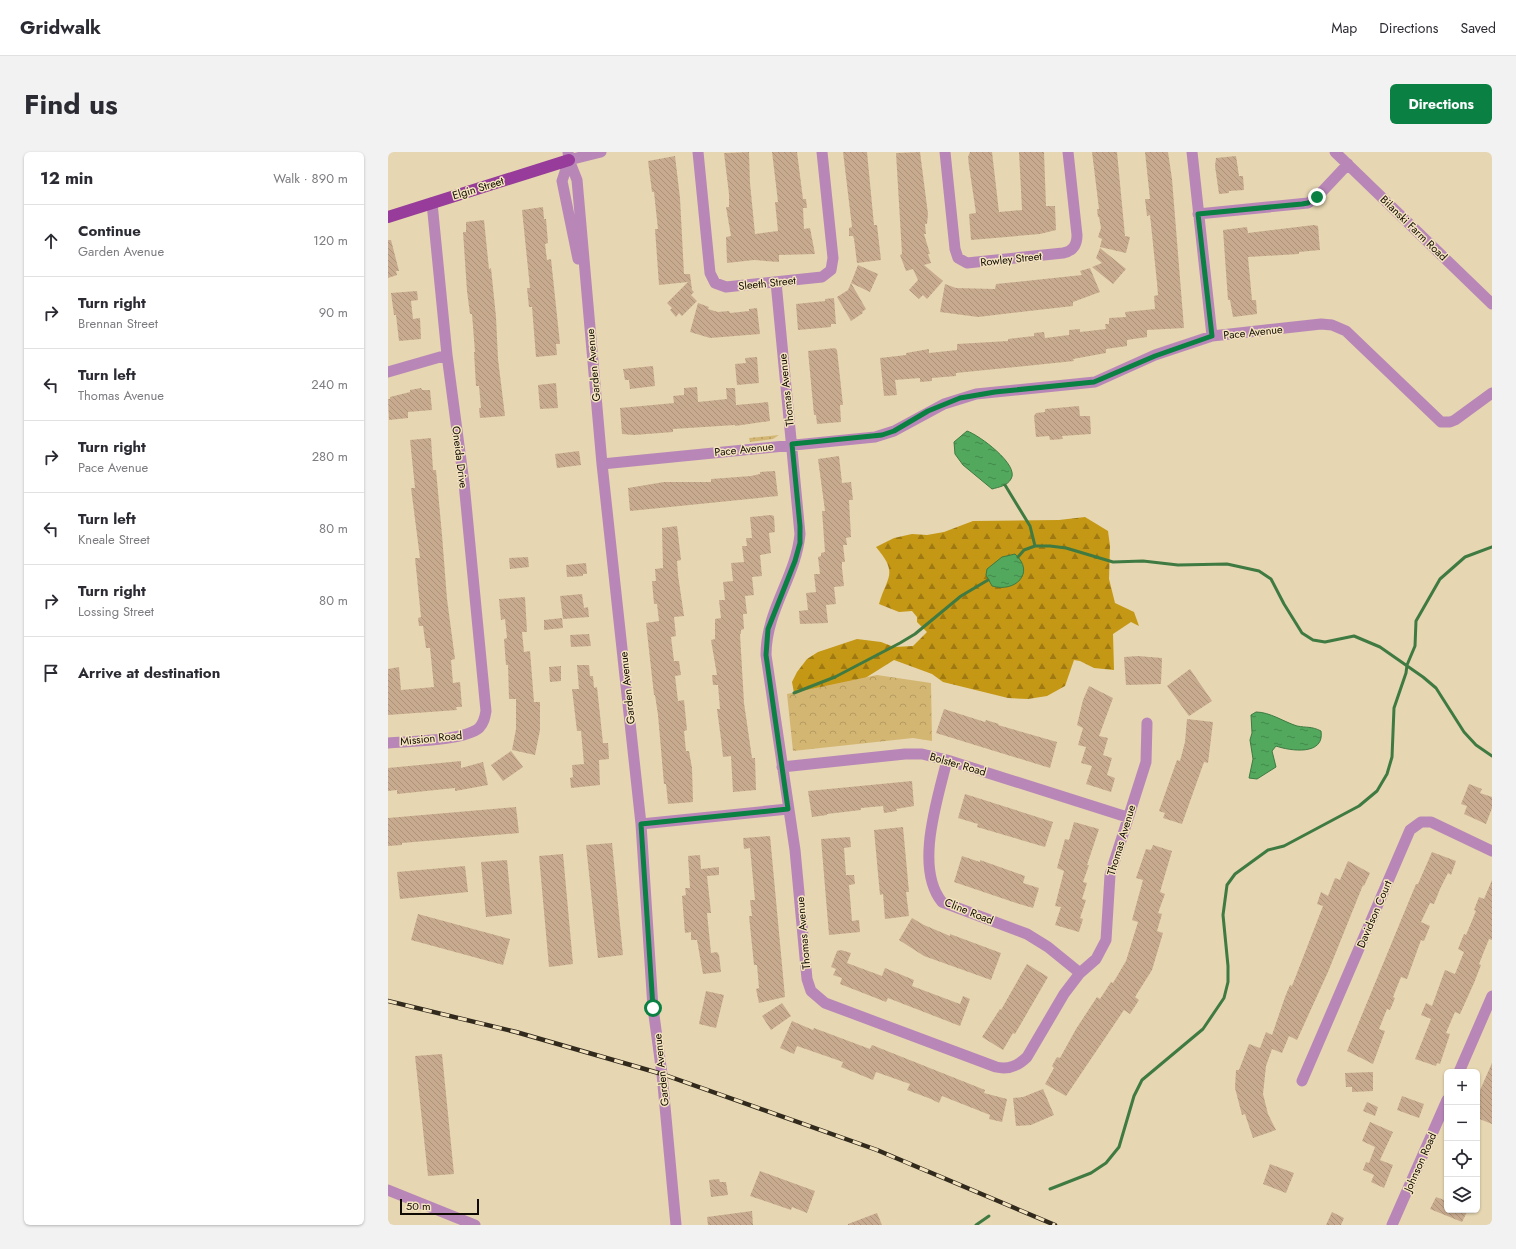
<!DOCTYPE html>
<html lang="en">
<head>
<meta charset="utf-8">
<style>
  :root { --surface:#fff; --page:#f2f2f3; --text:#2b2b33; --muted:#7c7c81; --line:#e1e1e2; --accent:#0b8043 }
  body { margin:0; font-family:Jost,sans-serif; background:var(--page); color:var(--text) }
  .controls { position:absolute; right:12px; bottom:12px; display:grid; overflow:hidden; border-radius:6px; box-shadow:0 1px 3px #0004 }
  .controls button { width:36px; height:36px; display:grid; place-items:center; padding:0; border:0; border-bottom:1px solid var(--line); background:var(--surface); color:var(--text); font:20px sans-serif }
  .scale { position:absolute; left:12px; bottom:10px; width:79px; box-sizing:border-box; padding-left:4px; border:2px solid #100b02; border-top:0; font-size:11px; line-height:14px; white-space:nowrap; color:#100b02; -webkit-text-stroke:3px #f3e3be; paint-order:stroke }
  .stop { position:absolute; width:12px; height:12px; margin:-9px; border:3px solid #0b8043; border-radius:50%; background:#fff }
  .stop.end { background:#0b8043; border-color:#fff; box-shadow:0 1px 4px #0008 }
  .list { margin:0; padding:0; list-style:none }
  h2 { display:flex; justify-content:space-between; align-items:center; height:52px; margin:0; padding:0 16px; font-size:17px }
  h2 small { font-size:13px; font-weight:400; color:var(--muted) }
  .list li { display:grid; grid-template-columns:26px 1fr auto; gap:12px; align-items:center; box-sizing:border-box; height:72px; padding:0 16px; border-top:1px solid var(--line) }
  .list b { display:block; font-size:15px; white-space:nowrap }
  .list p { margin:0; font-size:13px; white-space:nowrap; color:var(--muted) }
  .list em { font-size:13px; font-style:normal; color:var(--muted) }
  .icon { flex:none; width:22px; height:22px; fill:none; stroke:currentColor; stroke-width:2; stroke-linecap:round; stroke-linejoin:round }
  .map { position:relative; flex:none; width:1104px; height:1073px; overflow:hidden; border-radius:6px }
  header { display:flex; align-items:center; gap:24px; box-sizing:border-box; height:56px; padding:0 20px; background:var(--surface); border-bottom:1px solid var(--line) }
  header strong { font-size:19px }
  nav { display:flex; gap:22px; margin-inline-start:auto; font-size:14px }
  .intro { display:flex; align-items:center; justify-content:space-between; box-sizing:border-box; height:96px; padding:0 24px }
  h1 { margin:0; font-size:28px }
  .button { padding:10px 18px; border-radius:6px; background:var(--accent); color:#fff; font-size:14px; font-weight:700 }
  main { display:flex; gap:24px; padding:0 24px }
  aside { flex:1; background:var(--surface); border-radius:6px; box-shadow:0 1px 3px #0004 }
  .map>svg:first-child { display:block }
</style>
</head>
<body>
<header>
<strong>Gridwalk</strong>
<nav><a>Map</a><a>Directions</a><a>Saved</a></nav>
</header>
<div class="intro"><h1>Find us</h1><a class="button">Directions</a></div>
<main>
<aside>
<h2>12 min<small>Walk · 890 m</small></h2>
<ul class="list">
<li><svg class="icon" aria-label="ahead" viewBox="0 0 24 24"><path d="M12 20V5M6 11l6-6 6 6"/></svg><div><b>Continue</b><p>Garden Avenue</p></div><em>120 m</em></li>
<li><svg class="icon" aria-label="right" viewBox="0 0 24 24"><path d="M7 20v-9h11M14 6l5 5-5 5"/></svg><div><b>Turn right</b><p>Brennan Street</p></div><em>90 m</em></li>
<li><svg class="icon" aria-label="left" viewBox="0 0 24 24"><path d="M17 20v-9H6M10 6l-5 5 5 5"/></svg><div><b>Turn left</b><p>Thomas Avenue</p></div><em>240 m</em></li>
<li><svg class="icon" aria-label="right" viewBox="0 0 24 24"><path d="M7 20v-9h11M14 6l5 5-5 5"/></svg><div><b>Turn right</b><p>Pace Avenue</p></div><em>280 m</em></li>
<li><svg class="icon" aria-label="left" viewBox="0 0 24 24"><path d="M17 20v-9H6M10 6l-5 5 5 5"/></svg><div><b>Turn left</b><p>Kneale Street</p></div><em>80 m</em></li>
<li><svg class="icon" aria-label="right" viewBox="0 0 24 24"><path d="M7 20v-9h11M14 6l5 5-5 5"/></svg><div><b>Turn right</b><p>Lossing Street</p></div><em>80 m</em></li>
<li><svg class="icon" aria-label="arrive" viewBox="0 0 24 24"><path d="M6 21V4h12l-3 4 3 4H6"/></svg><div><b>Arrive at destination</b></div></li>
</ul>
</aside>
<div class="map">
<svg width="1104" height="1073" viewBox="0 0 1104 1073">
  <defs>
    <pattern id="grass-dots" width="8" height="8" patternUnits="userSpaceOnUse"><rect width="8" height="8" fill="#d4b673"/><path d="M2 2h.1M6 6h.1" fill="none" stroke="#b59b62" stroke-width="1.8" stroke-linecap="round"/></pattern>
    <pattern id="forest-firs" width="22" height="20" patternUnits="userSpaceOnUse"><rect width="22" height="20" fill="#c49715"/><path d="M5 1l3.5 6h-7zM16 11l3.5 6h-7z" fill="#9e7911"/></pattern>
    <pattern id="park-crowns" width="20" height="18" patternUnits="userSpaceOnUse"><rect width="20" height="18" fill="#d4b673"/><path d="M2 6a3 3 0 1 1 6 0M12 15a3 3 0 1 1 6 0" fill="none" stroke="#b59b62"/></pattern>
    <pattern id="water-ripples" width="26" height="14" patternUnits="userSpaceOnUse"><rect width="26" height="14" fill="#52a95e"/><path d="M2 4q2-2 4 0t4 0M15 11q2-2 4 0t4 0" fill="none" stroke="#43884b"/></pattern>
    <pattern id="building-back-hatch" width="6" height="6" patternUnits="userSpaceOnUse"><rect width="6" height="6" fill="#c8ab8f"/><path d="M-1 5l2 2M0 0l6 6M5-1l2 2" fill="none" stroke="#ab927a"/></pattern>
  </defs>
  <rect width="100%" height="100%" fill="#e6d6b1"/>
  <path fill="url(#grass-dots)" d="M391 283 385 287 362 290 361 286Z"/>
  <path fill="url(#forest-firs)" d="M697 365 720 379 722 394 721 427 727 451 746 460 751 474 743 470 725 482 726 518 706 516 692 509 686 508 677 534 659 544 640 547 620 546 555 530 544 522 506 508 463 535 406 541 404 530 409 520 419 507 430 500 469 487 493 490 506 495 525 494 539 480 529 470V465L524 459 511 460 491 452C499 424 511 422 488 395L506 386 524 382 539 383 556 380 585 369 671 368Z"/>
  <path fill="url(#park-crowns)" d="M489 523 543 531 544 589 525 586 405 599 399 542Z"/>
  <path fill="url(#water-ripples)" stroke="#3e7a42" d="M579 279C591 283 632 313 623 327 619 334 611 335 604 337L575 313 567 302 566 290Z
    M627 402C648 421 627 441 604 434L598 423 599 417 614 405Z
    M868 560C882 560 896 570 909 574 919 576 923 574 933 579 937 604 902 599 888 594L884 599 888 615 869 627 861 626 865 607 862 588 864 581 863 563Z"/>
  <g fill="none" stroke-linecap="round" stroke-linejoin="round">
    <path stroke="#3e7a42" stroke-width="3" d="M617 333 642 374 647 394
      M630 405 636 398 647 394H662L678 396 725 410 755 409 790 413 839 412 871 419 883 427 896 452 914 481 925 488 937 490 966 484 992 495 1035 525 1048 536 1076 580 1088 593 1104 604
      M406 541 447 525 512 491 527 482 573 444 600 428
      M662 1037 703 1021 718 1011 731 995 746 944 754 928 815 877 836 846 840 830V814L835 763 839 733 847 722 880 698 896 694 971 654 989 639 999 622 1004 605 1006 556 1018 521 1019 513 1027 494 1028 469 1052 427 1077 405 1104 395
      M588 1073 601 1064"/>
  </g>
  <path fill="url(#building-back-hatch)" d="M361 0 362 31 367 82 390 79 387 50H390L384 0H409L415 47H418L419 56H415L416 77 422 76 427 102 391 103V110L366 108 339 111 338 85 343 84 338 55H341V42L336 1Z
    M455 0H479L486 73H489L493 108 469 111 466 87 465 84H461V76L464 75Z
    M532 0 540 62 539 72H537L538 82H536L542 102H540L543 111 536 113 555 129 539 147 535 143 531 147 521 138 530 128 525 117 518 119 512 103 514 102 508 1Z
    M582 0H604L611 60 634 58 631 0H656L658 54H667L668 78 652 82 583 88 581 62 588 61 581 14 580 5Z
    M704 0H729L737 84 742 85 738 101 712 95 714 87 710 85 713 76 711 65H710L709 57H711Z
    M757 0H780L784 27 796 176 759 178V185L739 188V194L718 197V201L685 207 686 209 568 221V224L544 226V229L532 230V226L507 228 509 243 496 244 492 206 518 203V201L541 197V201L569 198V192L620 189V187L646 184V181L656 180 657 186 681 183V178L692 177V180L718 177 717 172H721V166L738 165 737 160 767 157 766 144 770 143 769 131 762 63 759 64 757 47H762Z
    M287 4 292 46 296 122H302L304 138 306 140 303 143 309 149 294 164 291 161 288 165 282 158 284 156 279 151 300 130 271 133 267 77H270L268 59 266 40H264L260 9Z
    M848 4 851 24H855L856 38 841 39V41L831 42 827 14 828 6Z
    M155 55 156 67H158L160 91 157 92 159 108 163 107 172 192H168L169 203 148 205 144 155H141L139 136H142L134 58Z
    M96 68 101 117 103 116 108 165 110 207 117 264 92 266 91 256H93L91 234H88L86 200H87L84 162H82L79 139 75 80H78V70Z
    M926 73 930 74 932 98 911 100V102L860 105 864 148H868L869 162 845 165 842 148H840L835 78 859 75 860 81Z
    M0 88H3L11 119H8L9 123 0 126Z
    M712 96 738 117 725 132 704 115 714 111 708 106Z
    M470 113 490 122 482 140 463 131Z
    M702 116 712 140 685 150V154L590 165 552 160 557 132 568 136 607 137 608 132 694 123 692 119Z
    M463 131 478 157 474 160 475 161 463 169 449 145 460 138Z
    M29 139 30 148 23 149 25 167 32 166 33 187 11 189 8 163H6L3 141Z
    M446 146 448 172H443V175L410 178 408 152 437 149V147Z
    M310 151 321 155 320 157 330 160 341 159 342 161 361 159V157L369 156 372 182 322 186 302 180Z
    M447 196 449 198 455 253H452L453 270 429 272 428 263H426L420 199Z
    M369 205 371 231 349 233 347 212 358 211 357 206Z
    M265 214 267 234 242 237 241 228H237L235 217Z
    M168 231 170 256 152 257 150 233Z
    M309 235 310 250 339 247 338 236H347L348 253 380 250 382 269 347 274V273L285 277V280L246 283 234 282 232 256 286 251 285 244 296 243V236Z
    M33 236 34 238H42L44 258 20 260V266L1 268 0 247H2V245L22 240V238Z
    M691 254 692 264H702L703 282 674 284 675 287 662 288 661 284 648 285 646 264 648 261 657 260V257Z
    M43 286 45 318H48L54 383 59 447 67 507 63 508 65 531 72 530 74 555H68L69 558 0 563V517L11 515 13 538 46 535 42 496H38L35 474H31L30 466 33 465 27 406H32L23 336H27L22 288Z
    M191 299 193 313 169 316 167 302Z
    M451 304 454 331 463 330 465 348H461L463 385 458 386 459 393H455L457 410H454V416L456 434 446 435 448 452 438 453 440 471 412 472 411 459 420 458 418 441 428 440 426 422H432L430 405 433 404V401L437 400 434 359H437L430 307Z
    M387 319 390 344 242 359 240 336 276 330H323V327L363 324 372 322V320Z
    M383 363 386 364 387 380 381 381 383 401 372 403 374 424 364 425 366 443 357 444 359 462H355L356 477 353 478V482H352L356 551 364 606H367L368 638 345 640 343 604 335 605 333 587 329 557H332L330 533H325L324 523H329L323 488 327 487V467L333 466 331 448H337L335 430 345 429 343 411 356 410 354 394H359L358 386H364L362 365Z
    M289 374 293 408 289 409 290 423 296 464 286 465 288 484 283 485 286 509H291L293 523 287 524 290 549 296 548 299 578 296 579 298 599H301L304 616 305 650 280 652 278 632H276L270 563 267 543H266L258 471 271 469 269 452H266L264 429H268L267 417 275 416 274 376Z
    M140 405 141 415 122 417 121 406Z
    M198 411 199 422H195V424L179 425 178 413Z
    M194 442 196 456 200 455 201 465 175 467 172 444Z
    M137 445 139 480H134L136 500 142 499 146 550H152V578L147 603 124 598 128 577V547H121L120 513H118L116 487 119 486 117 467 113 468 111 447Z
    M174 466 175 476 156 478V468Z
    M201 482 203 494 183 495 182 483Z
    M750 504 774 506 773 532 738 533 736 505Z
    M189 513H201L202 524H205L206 536 209 535 215 591H220L221 607 211 608 212 633 183 636 182 626 185 625 184 613 196 612 193 579H189L184 537H191Z
    M173 514V529L162 530 161 515Z
    M802 517 824 549 801 564 779 534Z
    M701 534 725 546 711 584 720 586 715 603 724 606 719 623 727 626 723 640 698 632 704 614 693 611 698 595 690 593 695 576 689 573 695 548Z
    M556 557 597 570 598 568 611 572 610 573 669 590 662 616 548 581Z
    M799 567 825 570 820 611 816 610 794 672 775 666 777 661 771 659 789 608 792 609 797 590Z
    M123 599 135 615 115 629 103 613Z
    M73 609V616L95 610 100 633 67 639V636L9 642V638L0 639V616Z
    M524 629 526 654 508 657 509 659 496 661 495 654 473 656V658L439 662V663L424 665 420 639Z
    M1081 632 1094 637 1092 641 1104 645V656L1098 672 1076 662 1079 654 1073 652Z
    M577 642 665 670 657 695 589 675 590 672 570 666Z
    M128 655 131 681 14 691V693L0 694V666Z
    M686 670 711 677 699 713H701L695 730 699 731 694 747 698 748 692 766 695 767 691 780 667 773 673 755 667 754 676 719 669 716 677 687 681 688Z
    M515 675 521 740H518L521 764 497 767 495 742 492 743 486 678Z
    M382 684 397 845 371 851 368 837 371 836 369 813H366L361 764H364L362 748H367L362 696 356 697 355 686Z
    M462 685 463 695 456 696 458 723H466L467 732 461 733 464 769 471 768 472 780 441 783 433 687Z
    M224 691 235 803 210 806 198 693Z
    M765 693 784 699 772 740 777 742 770 761 774 762 769 779 775 781 764 818 747 845 751 848 742 862 736 858 678 944 657 932 666 916 664 914 669 905 672 906 688 877 709 845 712 847 723 830 725 831 738 809 750 770 744 768 755 728 748 726 758 697 763 698Z
    M1044 700 1068 709 1063 723 1060 721 1052 737 1046 752 1042 751 1033 770 1042 774 1036 789 1033 788 1019 827 1013 825 1005 845 1007 846 1002 858 999 857 991 877 997 879 985 912 959 899 1028 732H1030Z
    M175 702 185 812 161 815 151 704Z
    M312 703 313 717 331 715V723L319 724 323 761H319L323 801 329 800 331 803 333 820 315 822 309 788H303V780L297 781 294 744 298 743 297 736H302L300 704Z
    M574 704 592 710V708L637 724 635 731 651 736 645 756 628 751 566 730Z
    M119 708 124 762 98 765 93 710Z
    M960 709 982 721 976 734 975 733 940 820 909 888 901 884 894 901 884 897 878 914 875 942 880 962 888 978 865 986 857 962 854 963 847 936 848 918H851L861 892 872 896 878 880 884 883 897 845 902 833 904 834 935 754 929 752 933 740 940 744 947 726 952 728Z
    M77 714 80 740 12 747 9 720Z
    M1104 728V788L1101 787 1091 812 1093 813 1086 831 1072 862 1067 860 1058 881 1062 882 1052 912 1049 911 1048 914 1027 907 1043 867 1033 863 1038 851 1044 854 1057 818 1067 822 1076 800 1070 797 1076 782 1078 783 1088 759 1086 758 1091 745 1096 747Z
    M30 762 122 787 115 813 23 788Z
    M524 766 536 773 562 784V782L613 801 603 828 536 804 511 788Z
    M453 798 463 801 459 811 494 824 497 816 526 828 524 834 572 852 575 844 582 847 572 874 500 846 498 850 452 832 454 826 445 823 448 817 443 815 449 799Z
    M639 812 660 825 627 882 625 881 615 898 594 885 612 857 613 858Z
    M318 839 336 843 328 876 311 872Z
    M394 851 403 864 383 878 374 864Z
    M404 869 425 878 426 876 482 897 484 893 597 938 596 941 619 947 614 970 601 967 602 963 554 944 551 951 543 947 519 938 522 932 488 920 485 928 453 915 455 910 409 894 406 902 392 896Z
    M54 902 66 1022 40 1024 27 904Z
    M1104 911V972L1089 966V945Z
    M985 920V939L964 940V935H958L957 921Z
    M655 937 666 963 643 973 628 974 625 946 635 945Z
    M1014 944 1036 952 1031 966 1009 958Z
    M979 950 990 955 987 964 975 959Z
    M982 970 1005 980 992 1008 1005 1013 996 1036 983 1030 986 1023 975 1018 978 1010 981 1011 987 995 974 989Z
    M882 1012 906 1021 898 1041 875 1032Z
    M372 1019 427 1039 419 1061 404 1055 403 1058 362 1044Z
    M331 1027 332 1030H338L340 1043 323 1045 321 1028Z
    M1048 1045 1059 1049V1058H1080L1074 1070 1042 1057Z
    M364 1059 365 1073H320L319 1065Z
    M944 1060 956 1066 953 1073H938Z
    M489 1061 494 1073H460V1072Z"/>
  <g fill="none" stroke-linecap="round" stroke-linejoin="round">
    <path stroke="#b887b8" stroke-width="11" d="M180 0 181 8 189 28 214 312 253 672 265 856 274 922 288 1073
      M310 0 322 121 327 131 338 135 434 125 443 118 445 106 434 0
      M557 0 567 97 570 106 579 111 675 101C685 99 689 93 689 83L680 0
      M804 0 824 184
      M947 0 1104 152
      M181 8 174 29 190 107
      M181 8 213 0
      M810 62 920 51 929 45 960 12
      M388 130 412 382C408 425 378 458 378 503L407 698 419 827 423 839 437 851 608 915C620 918 630 914 639 905L676 842 692 821 708 807 718 788 722 723 758 610 759 571
      M0 220 59 203
      M214 312 487 285 506 279 556 252 588 242 707 230 767 203 824 184 933 172 944 173 958 179 1053 270H1062L1067 268 1104 241
      M0 591C22 589 75 589 91 576 96 571 97 565 98 559L76 331 59 203 44 51
      M559 608C550 646 526 716 554 750L639 782 660 795 692 821
      M394 615 517 602H534L559 608 739 665
      M253 672 400 657
      M1071 920 1104 844
      M914 929 1022 678 1033 670H1043L1104 699
      M0 1038 87 1073
      M1004 1073 1059 948"/>
    <path stroke="#973c9a" stroke-width="12" d="M0 65 181 8"/>
    <defs>
      <path id="rail" d="M0 849 128 880 274 922 489 998 667 1073"/>
    </defs>
    <use href="#rail" stroke="#312a1d" stroke-width="4.5"/>
    <use href="#rail" stroke="#f3e3be" stroke-width="3" stroke-dasharray="9" stroke-linecap="butt"/>
  </g>
  <g fill="none" stroke-linecap="round" stroke-linejoin="round">
    <path stroke="#0b8043" stroke-width="5" d="M265 856 253 672 400 657 378 503 380 477 407 409 412 391V374L404 292 494 283 506 279 540 259 572 246 607 240 706 230 767 204 824 184 810 62 914 52 920 51 929 45"/>
  </g>
  <g text-anchor="middle" dominant-baseline="central" stroke-width="3" stroke-linejoin="round" paint-order="stroke">
    <g font-size="11" fill="#100b02" stroke="#f3e3be">
      <text transform="translate(90 36) rotate(-17)">Elgin Street</text>
      <text transform="translate(1026 76) rotate(44)">Bilanski Farm Road</text>
      <text transform="translate(623 107) rotate(-6)">Rowley Street</text>
      <text transform="translate(379 131) rotate(-6)">Sleeth Street</text>
      <text transform="translate(865 180) rotate(-6)">Pace Avenue</text>
      <text transform="translate(205 213) rotate(-95)">Garden Avenue</text>
      <text transform="translate(398 238) rotate(-96)">Thomas Avenue</text>
      <text transform="translate(356 297) rotate(-6)">Pace Avenue</text>
      <text transform="translate(72 305) rotate(83)">Oneida Drive</text>
      <text transform="translate(239 536) rotate(-96)">Garden Avenue</text>
      <text transform="translate(43 586) rotate(-6)">Mission Road</text>
      <text transform="translate(570 612) rotate(16)">Bolster Road</text>
      <text transform="translate(733 688) rotate(-73)">Thomas Avenue</text>
      <text transform="translate(581 759) rotate(22)">Cline Road</text>
      <text transform="translate(986 762) rotate(-67)">Davidson Court</text>
      <text transform="translate(415 781) rotate(-95)">Thomas Avenue</text>
      <text transform="translate(273 918) rotate(-96)">Garden Avenue</text>
      <text transform="translate(1032 1010) rotate(-66)">Johnson Road</text>
    </g>
  </g>
</svg>
<div class="controls">
<button>+</button>
<button>−</button>
<button><svg class="icon" aria-label="locate" viewBox="0 0 24 24"><circle cx="12" cy="12" r="6"/><path d="M12 2v4M12 18v4M2 12h4M18 12h4"/></svg></button>
<button><svg class="icon" aria-label="layers" viewBox="0 0 24 24"><path d="M12 4l9 5-9 5-9-5zM3 14l9 5 9-5"/></svg></button>
</div>
<div class="scale">50 m</div>
<div class="stop" style="left:265px;top:856px"></div>
<div class="stop end" style="left:929px;top:45px"></div>
</div>
</main>
</body>
</html>
